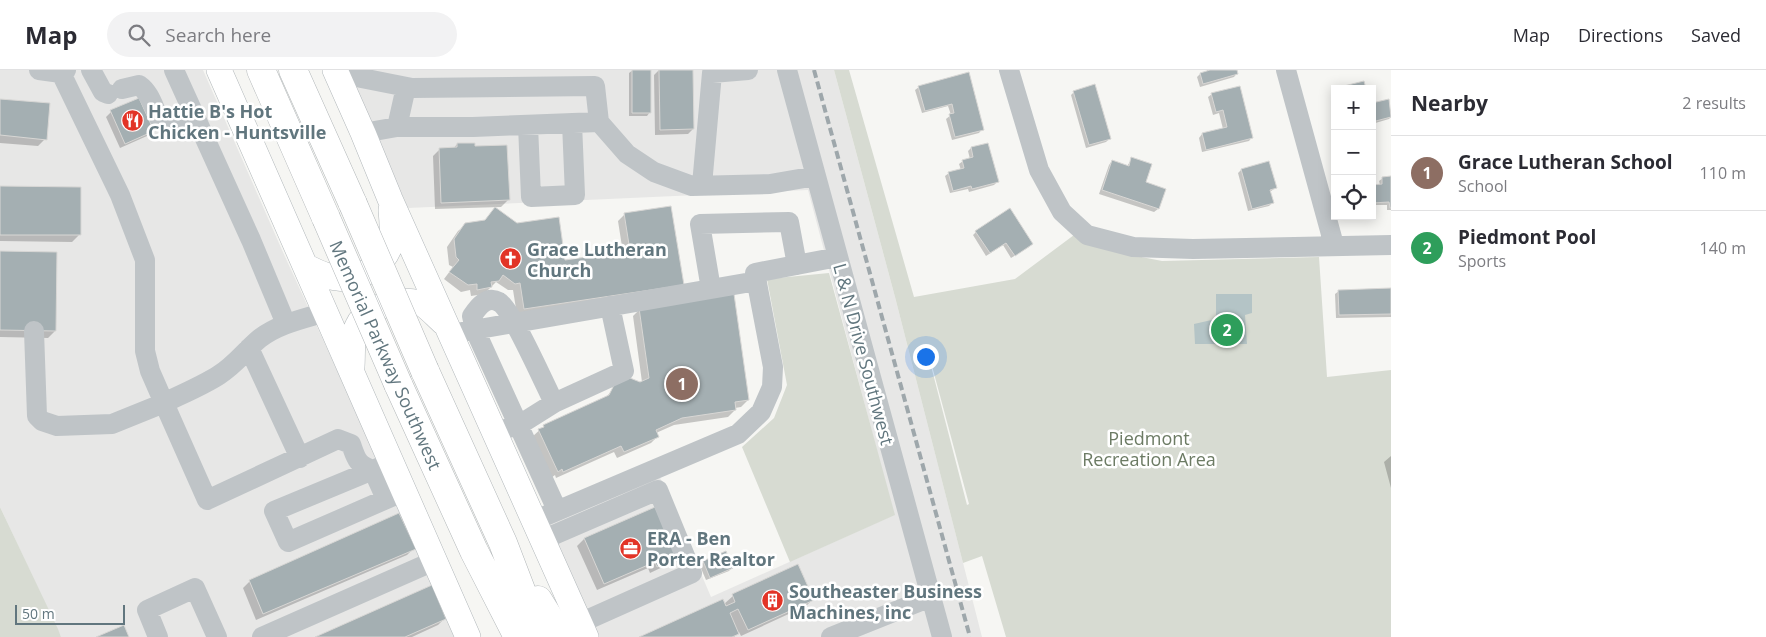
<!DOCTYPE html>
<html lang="en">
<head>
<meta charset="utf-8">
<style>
  :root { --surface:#fff; --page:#f2f2f3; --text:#2b2b33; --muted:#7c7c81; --line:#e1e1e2; --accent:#7c3aed }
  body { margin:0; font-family:"Open Sans",sans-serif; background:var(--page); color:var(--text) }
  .controls { position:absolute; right:15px; top:15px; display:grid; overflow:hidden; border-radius:0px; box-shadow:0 2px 12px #0003 }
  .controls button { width:45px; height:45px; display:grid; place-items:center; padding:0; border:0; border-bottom:1px solid var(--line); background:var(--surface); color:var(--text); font:25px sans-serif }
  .scale { position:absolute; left:15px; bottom:12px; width:110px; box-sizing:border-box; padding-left:5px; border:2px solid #61767e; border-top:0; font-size:14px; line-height:18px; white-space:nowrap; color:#61767e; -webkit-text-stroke:4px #fff; paint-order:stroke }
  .you { position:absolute; left:925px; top:286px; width:18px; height:18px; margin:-12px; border:4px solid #fff; border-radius:50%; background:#1a73e8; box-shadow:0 0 0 8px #1a73e833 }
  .badge { display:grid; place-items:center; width:32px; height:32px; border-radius:50%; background:var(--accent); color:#fff; font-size:16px; font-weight:700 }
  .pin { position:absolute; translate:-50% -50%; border:2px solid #fff; box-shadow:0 1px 5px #0006 }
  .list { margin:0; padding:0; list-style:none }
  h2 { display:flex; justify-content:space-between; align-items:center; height:65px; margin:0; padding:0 20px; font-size:21px }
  h2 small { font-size:16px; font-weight:400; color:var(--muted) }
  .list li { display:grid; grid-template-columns:32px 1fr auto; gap:15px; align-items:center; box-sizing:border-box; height:75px; padding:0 20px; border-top:1px solid var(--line) }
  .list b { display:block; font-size:19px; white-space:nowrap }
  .list p { margin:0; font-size:16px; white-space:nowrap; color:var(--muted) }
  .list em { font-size:16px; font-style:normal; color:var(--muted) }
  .icon { flex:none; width:28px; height:28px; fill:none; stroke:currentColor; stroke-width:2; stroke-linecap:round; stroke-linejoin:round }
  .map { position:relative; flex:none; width:1391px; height:567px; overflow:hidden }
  header { display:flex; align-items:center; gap:30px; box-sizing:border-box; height:70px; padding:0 25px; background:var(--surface); border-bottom:1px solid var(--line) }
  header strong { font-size:24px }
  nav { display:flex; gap:28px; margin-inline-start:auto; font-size:18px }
  .search { width:350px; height:45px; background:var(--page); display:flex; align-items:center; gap:12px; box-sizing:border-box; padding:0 18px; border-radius:28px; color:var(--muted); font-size:19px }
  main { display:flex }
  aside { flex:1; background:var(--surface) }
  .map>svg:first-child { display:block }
</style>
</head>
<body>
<header>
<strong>Map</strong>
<div class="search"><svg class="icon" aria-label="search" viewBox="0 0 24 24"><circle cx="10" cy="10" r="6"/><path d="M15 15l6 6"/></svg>Search here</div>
<nav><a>Map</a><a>Directions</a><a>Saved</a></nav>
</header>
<main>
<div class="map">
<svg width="1391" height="567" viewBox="0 0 1391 567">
  <rect width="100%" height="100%" fill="#f6f6f3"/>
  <path fill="#e7e7e6" d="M0 0H203L282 180 459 567H61L0 437Z
    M344 0H834L895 227 982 567H597L549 454 659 405 711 527 894 445 808 120 408 138Z"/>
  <path fill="#d7dbd2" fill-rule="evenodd" d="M834 0H849L914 227 1015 209 1074 165 1111 181 1162 191 1319 187 1327 307 1391 300V567H1006L982 486 963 493 895 227ZM932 296 969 434 967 435 931 296Z
    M829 203 895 445 790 492 742 377 774 348 787 315 767 209Z
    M0 437 58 559 61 567H0Z"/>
  <path fill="#b4c4c6" d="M1216 224H1252V243L1245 245 1247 274H1195L1194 254 1216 249Z"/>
  <path fill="#0003" d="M633 0H650V42L647 46H629V3Z
    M659 0H692L693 59 688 64 655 65 654 5Z
    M1207 0H1236L1237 3 1234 7 1200 17 1197 7 1200 4 1208 2Z
    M968 4 982 59 979 63 952 70 946 49 951 45 948 36 922 43 915 20 919 17Z
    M1074 22 1109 69 1106 72 1086 78 1071 25Z
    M1212 24 1252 67 1249 71 1202 82 1199 68 1202 64 1223 59 1219 43 1213 45 1208 27Z
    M0 30 45 69 38 76 0 73Z
    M1388 30 1391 47 1389 49 1372 54V35Z
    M111 42 153 61 147 66 120 78 106 47Z
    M457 74 474 77 508 130 501 137 435 139 433 86 440 79 454 78Z
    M971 78 997 112 994 115 969 122 968 119 950 123 945 106 949 103 961 100 959 94 963 91 970 89 968 81Z
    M1132 89 1144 113 1164 119 1158 139 1154 142 1099 124 1109 95 1112 91 1127 96Z
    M1268 93 1275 118 1270 122 1273 132 1269 136 1248 141 1238 103 1241 100Z
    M1383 108H1391V140H1387V135H1372V116L1380 115 1379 111Z
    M0 118 79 165 72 172 0 171Z
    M495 139 564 192 623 183 618 151 625 144 683 215 517 245 513 220H508L496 212 484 224 471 226 470 220 461 222 444 209 453 197 449 195 447 177 458 161 466 154 484 152Z
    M976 162 1029 177 1011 188 1003 175 986 186 973 165Z
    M0 182 55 261 48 268 0 267Z
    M1391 219V247L1336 248 1335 224 1339 221Z
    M640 239 748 330 741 337 735 338V340L728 347 674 355 656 363 658 366 651 373 617 388 614 382 556 408 555 405 551 408 532 367 544 356 605 329 615 316 642 312 633 246Z
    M1391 386V418L1384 392Z
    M655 438 676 488 669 494 650 503 648 498 597 520 577 476 584 469Z
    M414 478 407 485 256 550 243 518 250 511Z
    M725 483 732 497 729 501 706 510 700 496 703 492Z
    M797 496 813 529 806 536 741 566 739 562 734 567H642L724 534 733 526Z
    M445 548 438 555 412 567H318Z"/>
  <path fill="#a4afb2" stroke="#d8d7d5" d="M632 0H651V43H632Z
    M659 0H693L694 59 660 60Z
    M1210 0H1237L1238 4 1203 14 1200 3Z
    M969 2 984 60 955 67 949 44 954 43 952 34 925 41 918 16Z
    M1364 11 1366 19H1336V18Z
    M1095 14 1111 69 1089 75 1073 21Z
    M1240 16 1253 68 1206 80 1202 63 1227 57 1223 40 1216 42 1211 23Z
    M139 28 154 61 125 74 110 40Z
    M0 29 50 33 47 70 0 65Z
    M1389 29 1391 47 1372 52V33Z
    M457 73H475V76L507 75 510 130 441 133 439 78 457 77Z
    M988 73 999 112 972 119 971 116 953 121 948 102 964 98 962 90 973 87 971 77Z
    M1131 87 1152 94 1146 112 1166 119 1159 139 1102 120 1112 90 1129 96Z
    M1269 91 1277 118 1270 120 1274 133 1252 139 1241 99Z
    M1391 106V138H1390L1389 132 1372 133V115L1382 114V107Z
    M0 116 81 117V165H0Z
    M671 136 684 215 524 239 520 213 515 214 503 205 499 211 491 212 492 217 477 220V214L468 215 449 202 459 190 456 187 454 169 465 153 485 150 495 137 517 153 559 147 565 190 630 181 624 143Z
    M1010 138 1033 174 1015 186 1006 173 990 183 975 161Z
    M0 181 57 182 56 261 0 260Z
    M1391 218V244L1339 245 1338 220Z
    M734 224 749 330 735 332 736 340 682 348 656 360 659 367 624 382 621 376 563 402 562 399 558 402 538 359 544 357 543 355 609 325 614 315 630 308 640 312 649 308 639 238Z
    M655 437 678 488 657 497 655 492 604 514 584 468Z
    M399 443 416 479 263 544 249 510Z
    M726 481 733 498 710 508 703 491Z
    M798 494 814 530 748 560 738 539 730 543 739 564 732 567H639L723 529 726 536 735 532 732 524Z
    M432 515 446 549 405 567H315Z
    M124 555 129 567H96Z"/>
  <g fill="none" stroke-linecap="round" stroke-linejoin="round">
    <defs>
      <path id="major" d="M219 0 468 567
        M335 0 363 63 390 129 586 567
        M305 196C315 201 326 207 338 208 361 211 386 194 391 172 393 162 392 150 391 140
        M352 297C353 282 351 268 358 255 366 236 406 225 424 235 431 240 438 248 444 253"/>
      <path id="highway" d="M261 0 326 148
        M293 0 353 134
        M425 301 503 473 539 567
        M398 314 474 481 518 567
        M538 530 561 567"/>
    </defs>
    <use href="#major" stroke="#b2b8bb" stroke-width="26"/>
    <use href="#highway" stroke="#b2b7b9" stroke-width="29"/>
    <path stroke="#bfc4c7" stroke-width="20" d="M39 0 61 3 66 0
      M91 0 103 22 108 24
      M174 0 251 170 286 254
      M787 0 942 567
      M1009 0 1039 100 1062 142 1087 165 1133 177 1193 179 1391 175
      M1286 0 1334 175
      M61 3 120 125 145 190V281L150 301 164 333C182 324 202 316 219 305 235 295 245 281 259 269 278 254 303 249 326 242
      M336 3 412 18 595 16 599 52
      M122 19 139 15C163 32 149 73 197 51
      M528 55 531 127 575 125 572 53
      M397 57 406 17
      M363 63 397 57H473L599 52 627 84 654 102 692 116 770 114 816 106
      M702 115 712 3 748 0
      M757 211 711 219 700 154 789 152 797 195
      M34 261 37 346 42 351 57 356 112 354 164 333 207 430 338 369 351 374C356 388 357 395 373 400L386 429
      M462 262 711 219
      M249 278 300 388
      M508 358 519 355 554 333
      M380 397 274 441 288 472 398 424
      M557 440 475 260 472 246C478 237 487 225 499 232 511 238 546 317 554 333L624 301 610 236
      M545 446 738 364 761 342 772 317 773 297 755 203 838 187
      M542 470 658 420 692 503 580 553
      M158 567 147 540 195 518 217 567
      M262 567 434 491
      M831 567 931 527"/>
    <use href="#major" stroke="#fff" stroke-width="25"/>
    <use href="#highway" stroke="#fff" stroke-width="28"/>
    <path stroke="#9ea7ab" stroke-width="4" stroke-dasharray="8 4" stroke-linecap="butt" d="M814 0 970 567"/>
    <defs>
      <path id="highway-bridge" d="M353 134 425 301
        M326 148 398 314"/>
    </defs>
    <use href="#highway-bridge" stroke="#b2b7b9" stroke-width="29" stroke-linecap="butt"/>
    <use href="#highway-bridge" stroke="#fff" stroke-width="28"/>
  </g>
  <defs>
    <symbol id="restaurant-disc" viewBox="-11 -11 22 22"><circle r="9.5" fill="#e23427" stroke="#fff"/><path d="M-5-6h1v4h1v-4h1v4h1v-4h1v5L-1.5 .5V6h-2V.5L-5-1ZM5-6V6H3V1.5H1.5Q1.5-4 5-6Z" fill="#fff"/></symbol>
    <symbol id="church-disc" viewBox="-11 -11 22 22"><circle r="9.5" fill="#e23427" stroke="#fff"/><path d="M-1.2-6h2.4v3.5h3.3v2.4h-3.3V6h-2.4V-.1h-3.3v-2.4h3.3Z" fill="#fff"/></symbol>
    <symbol id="office-disc" viewBox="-11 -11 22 22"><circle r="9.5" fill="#e23427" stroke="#fff"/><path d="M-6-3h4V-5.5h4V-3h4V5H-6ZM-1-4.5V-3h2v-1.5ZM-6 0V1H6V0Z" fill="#fff"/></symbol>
    <symbol id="building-disc" viewBox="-11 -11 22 22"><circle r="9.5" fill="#e23427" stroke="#fff"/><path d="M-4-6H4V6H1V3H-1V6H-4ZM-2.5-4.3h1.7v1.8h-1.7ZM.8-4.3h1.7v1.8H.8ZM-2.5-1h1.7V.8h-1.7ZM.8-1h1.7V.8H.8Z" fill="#fff"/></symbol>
  </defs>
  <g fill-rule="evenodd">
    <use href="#restaurant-disc" x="120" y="38" width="25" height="25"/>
    <use href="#church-disc" x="498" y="176" width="25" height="25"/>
    <use href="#office-disc" x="618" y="466" width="25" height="25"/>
    <use href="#building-disc" x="760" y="518" width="25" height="25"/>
  </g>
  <g text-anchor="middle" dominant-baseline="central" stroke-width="5" stroke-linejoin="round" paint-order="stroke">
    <g font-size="18" font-weight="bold" fill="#61767e" stroke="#fff" text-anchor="start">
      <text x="148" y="41">Hattie B's Hot<tspan x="148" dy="21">Chicken - Huntsville</tspan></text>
      <text x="527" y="179">Grace Lutheran<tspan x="527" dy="21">Church</tspan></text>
      <text x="647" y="468">ERA - Ben<tspan x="647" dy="21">Porter Realtor</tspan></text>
      <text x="789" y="521">Southeaster Business<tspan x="789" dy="21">Machines, inc</tspan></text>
    </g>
    <g font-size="18" fill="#61767e" stroke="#fff">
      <text transform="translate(864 284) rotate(75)">L &amp; N Drive Southwest</text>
      <text transform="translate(386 285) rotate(66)">Memorial Parkway Southwest</text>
    </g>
    <g font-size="18" fill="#6c7b64" stroke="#fff">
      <text x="1149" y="368">Piedmont<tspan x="1149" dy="21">Recreation Area</tspan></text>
    </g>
  </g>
</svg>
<div class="controls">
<button>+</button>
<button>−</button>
<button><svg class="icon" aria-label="locate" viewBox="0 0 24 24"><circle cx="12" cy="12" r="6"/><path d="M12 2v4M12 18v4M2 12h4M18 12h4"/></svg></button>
</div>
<div class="scale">50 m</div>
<div class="you"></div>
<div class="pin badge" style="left:682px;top:314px;background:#8d6e63">1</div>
<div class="pin badge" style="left:1227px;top:260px;background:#2e9e5b">2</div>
</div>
<aside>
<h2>Nearby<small>2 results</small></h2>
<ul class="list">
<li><span class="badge" style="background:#8d6e63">1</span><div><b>Grace Lutheran School</b><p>School</p></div><em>110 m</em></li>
<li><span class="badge" style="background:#2e9e5b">2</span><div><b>Piedmont Pool</b><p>Sports</p></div><em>140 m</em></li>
</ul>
</aside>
</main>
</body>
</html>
